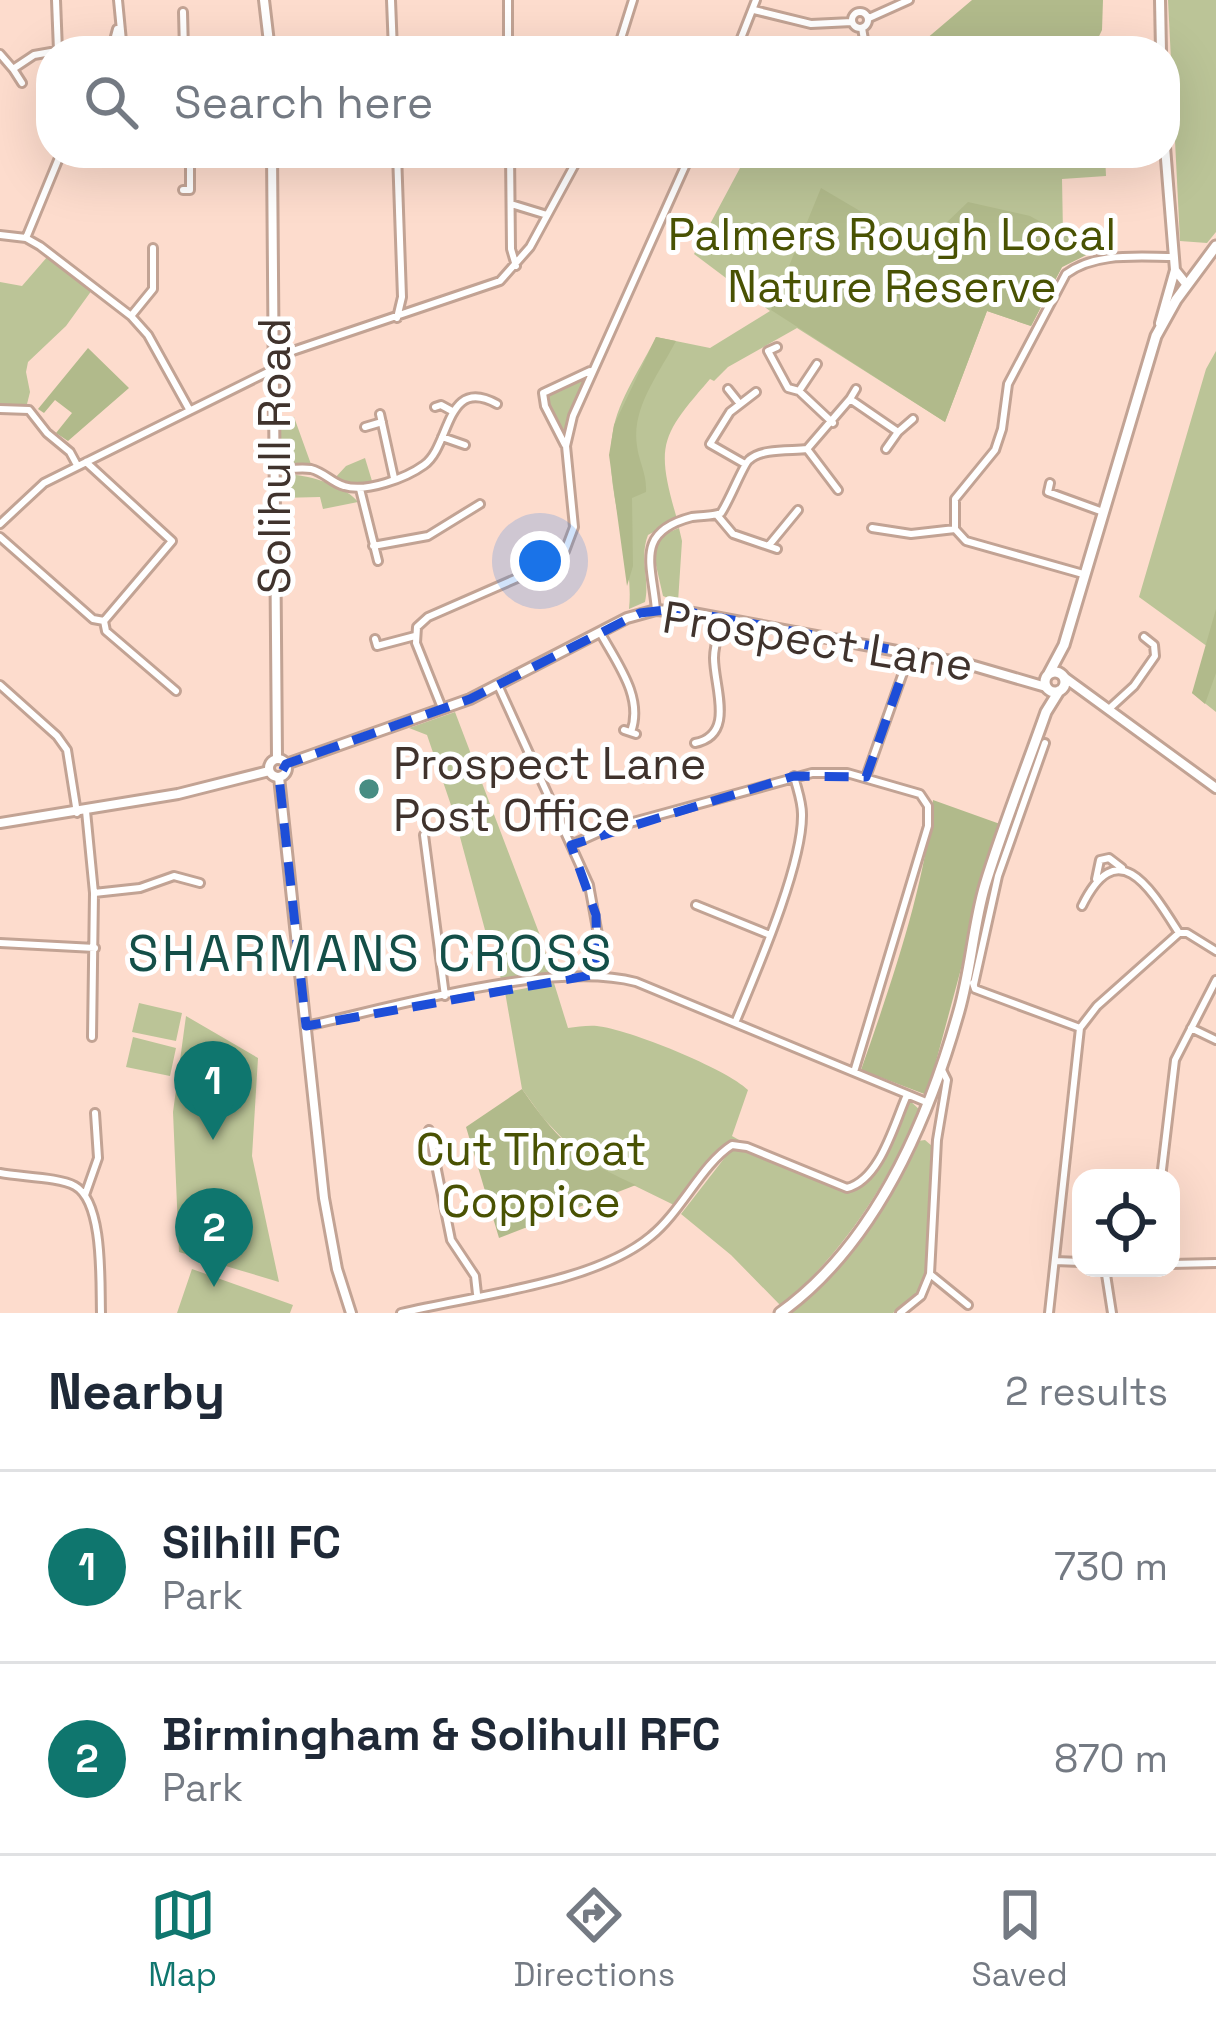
<!DOCTYPE html>
<html lang="en">
<head>
<meta charset="utf-8">
<style>
  :root { --surface:#fff; --page:#f2f2f3; --text:#1f2937; --muted:#747a83; --line:#e0e1e3; --accent:#0f766e }
  body { margin:0; font-family:"Space Grotesk",sans-serif; background:var(--page); color:var(--text) }
  .controls { position:absolute; right:36px; bottom:36px; display:grid; overflow:hidden; border-radius:24px; box-shadow:0 12px 48px #0002 }
  .controls button { width:108px; height:108px; display:grid; place-items:center; padding:0; border:0; border-bottom:3px solid var(--line); background:var(--surface); color:var(--text); font:60px sans-serif }
  .you { position:absolute; left:540px; top:561px; width:42px; height:42px; margin:-30px; border:9px solid #fff; border-radius:50%; background:#1a73e8; box-shadow:0 0 0 18px #1a73e833 }
  .badge { display:grid; place-items:center; width:78px; height:78px; border-radius:50%; background:var(--accent); color:#fff; font-size:39px; font-weight:700 }
  .pin { position:absolute; translate:-50% -99px; filter:drop-shadow(0 3px 6px #0008) }
  .pin::after { content:''; position:absolute; top:63px; width:42px; height:36px; background:inherit; clip-path:polygon(0 0,100% 0,50% 100%) }
  .list { margin:0; padding:0; list-style:none }
  h2 { display:flex; justify-content:space-between; align-items:center; height:156px; margin:0; padding:0 48px; font-size:51px }
  h2 small { font-size:39px; font-weight:400; color:var(--muted) }
  .list li { display:grid; grid-template-columns:78px 1fr auto; gap:36px; align-items:center; box-sizing:border-box; height:192px; padding:0 48px; border-top:3px solid var(--line) }
  .list b { display:block; font-size:45px; white-space:nowrap }
  .list p { margin:0; font-size:39px; white-space:nowrap; color:var(--muted) }
  .list em { font-size:39px; font-style:normal; color:var(--muted) }
  .icon { flex:none; width:66px; height:66px; fill:none; stroke:currentColor; stroke-width:2; stroke-linecap:round; stroke-linejoin:round }
  .map { position:relative; flex:none; width:1216px; height:1313px; overflow:hidden }
  .search { position:absolute; background:var(--surface); box-shadow:0 12px 48px #0002; left:36px; right:36px; top:36px; height:132px; display:flex; align-items:center; gap:30px; box-sizing:border-box; padding:0 42px; border-radius:48px; color:var(--muted); font-size:45px }
  .sheet { height:540px; background:var(--surface) }
  nav { display:flex; justify-content:space-around; align-items:center; box-sizing:border-box; height:168px; border-top:3px solid var(--line); background:var(--surface); font-size:33px; color:var(--muted) }
  nav a { display:grid; justify-items:center; gap:6px }
  nav .on { color:var(--accent) }
  .map>svg:first-child { display:block }
</style>
</head>
<body>
<div class="map">
<svg width="1216" height="1313" viewBox="0 0 1216 1313">
  <rect width="100%" height="100%" fill="#fddccd"/>
  <path fill="#bbc497" d="M1168 0H1216V232L1207 243 1180 241Z
    M748 153H1105L1106 176 1062 179 1063 233 1086 247 1088 254 1062 267 1031 326 987 311 945 422 797 328 728 367 714 381 710 379C661 436 655 444 677 519L648 535C639 558 650 579 645 602L629 609C635 551 602 491 613 431 618 400 642 366 656 337L710 348 770 311 694 254Z
    M48 256 92 290 66 326 28 362 26 372 30 392 27 404H0V282L22 286Z
    M1216 351V712L1192 693 1215 652 1139 597 1206 369Z
    M580 378 584 379 564 435 546 399 547 394Z
    M294 417 312 467H287L280 462 279 418Z
    M365 458 372 481 351 485 334 479 346 466Z
    M296 475C315 477 348 488 358 502L323 509 320 497 279 498 280 477Z
    M679 528 682 541 678 602 663 596 653 552 662 535Z
    M455 712 541 938 552 973 501 981 494 931 485 930 453 811 427 735 409 728Z
    M554 983 568 1028C577 1027 588 1025 597 1026 628 1029 727 1069 748 1090L732 1136 739 1140 724 1147 676 1206 584 1161 543 1118 522 1089 505 992Z
    M139 1003 182 1013 176 1041 132 1032Z
    M186 1016 258 1058 252 1156 279 1282 179 1252 173 1112Z
    M133 1037 176 1048 170 1076 126 1067Z
    M908 1099 921 1111C882 1189 848 1248 781 1306L731 1255 681 1214 733 1147 840 1190C882 1188 895 1133 908 1099Z
    M925 1140 932 1146 928 1274 920 1291 893 1313H791C846 1262 883 1207 918 1141Z
    M192 1269 293 1305 290 1313H177Z"/>
  <path fill="#b1ba8b" d="M972 0H1103L1102 30 1092 51H912Z
    M821 188 921 247 968 202 1030 216 1086 247 1088 254 1062 267 1031 326 987 311 945 422 771 310Z
    M656 337 676 341C659 374 631 408 637 446 639 462 647 474 646 492L632 498 633 566 627 586 609 455 614 425Z
    M88 348 129 388 68 441 56 433 72 413 55 400 44 413 38 409Z
    M1216 609V673L1205 704 1192 693Z
    M933 800 1000 824 927 1095 861 1070C890 987 925 888 933 800Z
    M522 1089C559 1142 577 1158 636 1185L499 1238 466 1127Z"/>
  <g fill="none" stroke-linecap="round" stroke-linejoin="round">
    <defs>
      <path id="minor" d="M56 0 58 51
        M118 0 122 41 118 51
        M391 0 393 51
        M508 0V51
        M754 10 811 24 852 22
        M852 20a8 8 0 1 1 16 0a8 8 0 1 1-16 0Z
        M183 12 184 51
        M869 18 909 0
        M862 28 866 51
        M105 51 113 44 117 29
        M617 51 633 0
        M736 51 756 0
        M0 54 13 69 34 55 51 52
        M13 69 22 83
        M397 153 402 297 397 318
        M510 153 511 249 516 266
        M183 190H190V153
        M511 204 547 215
        M0 235 26 238 40 246 131 316 148 335 189 409
        M26 238 61 153
        M131 316 153 289V248
        M777 347 768 351 788 388 799 391 817 364
        M272 358 500 281 530 247 581 153
        M728 389 740 404
        M856 389 850 399 898 432 886 449
        M799 391 833 423
        M435 407 441 405 452 411
        M0 409 29 410 47 433 70 452 77 465
        M380 414 394 478
        M365 427 382 422
        M898 432 913 419
        M442 437 465 445
        M565 445 545 406 543 393 590 371
        M807 449 838 490
        M745 464 710 444 730 412 756 392
        M274 470C285 470 300 467 311 469 324 472 332 483 344 486 366 493 406 478 424 465 451 446 445 375 497 404
        M1050 483 1048 492 1103 512
        M360 489 378 561
        M717 515 733 534 777 549
        M0 524 44 483 272 370
        M872 528 911 534 955 529
        M0 537 93 619 104 621 172 541 86 462
        M770 544 798 510
        M373 546 428 536 480 504
        M1083 574 966 541 955 529V499L995 450 1002 429 1008 384 1066 274C1095 252 1138 257 1174 257
        M656 610C652 564 634 532 692 517 703 515 710 517 721 513 730 500 743 465 749 460 762 448 791 451 807 449L850 399
        M104 621 106 631 176 691
        M600 632C616 662 644 697 631 732
        M375 639 377 646 415 636
        M0 685 57 736 67 750 77 813
        M498 685 589 885 599 940 597 973
        M442 708 416 643 417 627 428 617 547 565 565 551 574 527 566 446 573 416 691 153
        M1110 708 1134 686 1155 656 1154 645 1144 637
        M624 730 636 734
        M695 743C736 735 714 687 714 658 714 645 719 631 722 619
        M866 777 910 653
        M86 811 94 893 92 1037
        M424 835 445 996
        M571 845 604 830 812 773H847L920 794 928 806V826L854 1072
        M1096 879 1100 860 1109 858 1122 868
        M94 893 140 888 174 876 200 883
        M696 905 770 935
        M1082 906C1118 832 1151 889 1179 933H1187L1216 951
        M0 943 95 948
        M973 983 975 989 1080 1028
        M974 984 998 876 1045 743
        M735 1023C756 972 803 865 802 814 802 801 797 789 794 776
        M306 1026C393 1007 552 960 636 982L926 1102
        M1191 1028 1216 1040
        M429 1130 451 1240 475 1276 477 1294
        M0 1173C20 1177 59 1177 75 1186 104 1202 100 1283 101 1313
        M1161 1178 1175 1060 1216 980
        M85 1195 98 1158 95 1113
        M1055 1261 1081 1262
        M1171 1264 1216 1263
        M1105 1268 1112 1313
        M930 1274 968 1305
        M401 1313C474 1295 594 1284 651 1236 681 1212 702 1164 732 1145L747 1147 847 1188C880 1180 894 1124 907 1095
        M900 1313 921 1296 930 1274 937 1140 947 1080 941 1068
        M1049 1313 1080 1028 1097 1006 1179 933"/>
      <path id="tertiary" d="M264 0 270 51
        M1160 0 1161 51
        M1165 147 1175 270 1187 285
        M272 153 277 758
        M1160 323 1175 270
        M1064 677 1216 788
        M269 768a9 9 0 1 1 18 0a9 9 0 1 1-18 0Z
        M286 764 470 699 627 618 656 610 693 613 967 664 1046 687
        M279 777 324 1198 337 1269 351 1313
        M0 823 178 794 269 771"/>
      <path id="secondary" d="M1045 682a10 10 0 1 1 20 0a10 10 0 1 1-20 0Z
        M1048 675 1064 645 1156 336 1176 300 1216 246
        M780 1313C876 1244 928 1121 959 1011 971 969 973 926 985 885 1003 826 1026 769 1046 712L1059 691"/>
    </defs>
    <use href="#minor" stroke="#c2a394" stroke-width="12"/>
    <use href="#tertiary" stroke="#c2a394" stroke-width="14"/>
    <use href="#secondary" stroke="#c2a394" stroke-width="15"/>
    <use href="#minor" stroke="#fff" stroke-width="6"/>
    <use href="#tertiary" stroke="#fff" stroke-width="8"/>
    <use href="#secondary" stroke="#fff" stroke-width="9"/>
  </g>
  <path fill="none" stroke="#1d4ed8" stroke-width="9" stroke-dasharray="24 15" stroke-linejoin="round" d="M673 609 910 653 866 777 794 776 571 845 596 915 597 974 306 1026 279 777 286 764 470 699 640 613Z"/>
  <circle fill="#478d83" stroke="#fff" stroke-width="4.5" cx="369" cy="789" r="12"/>
  <g text-anchor="middle" dominant-baseline="central" stroke-width="10" stroke-linejoin="round" paint-order="stroke">
    <g font-size="45" fill="#495203" stroke="#fff">
      <text x="892" y="234">Palmers Rough Local<tspan x="892" dy="52">Nature Reserve</tspan></text>
      <text x="531" y="1149">Cut Throat<tspan x="531" dy="52">Coppice</tspan></text>
    </g>
    <g font-size="45" fill="#40332d" stroke="#fff">
      <text transform="translate(274 456) rotate(-90)">Solihull Road</text>
      <text transform="translate(818 641) rotate(9)">Prospect Lane</text>
    </g>
    <g font-size="45" fill="#40332d" stroke="#fff" text-anchor="start">
      <text x="393" y="763">Prospect Lane<tspan x="393" dy="52">Post Office</tspan></text>
    </g>
    <g font-size="51" letter-spacing="3" fill="#144f48" stroke="#fff">
      <text x="371" y="953">SHARMANS CROSS</text>
    </g>
  </g>
</svg>
<div class="controls">
<button><svg class="icon" aria-label="locate" viewBox="0 0 24 24"><circle cx="12" cy="12" r="6"/><path d="M12 2v4M12 18v4M2 12h4M18 12h4"/></svg></button>
</div>
<div class="you"></div>
<div class="pin badge" style="left:213px;top:1140px">1</div>
<div class="pin badge" style="left:214px;top:1287px">2</div>
<div class="search"><svg class="icon" aria-label="search" viewBox="0 0 24 24"><circle cx="10" cy="10" r="6"/><path d="M15 15l6 6"/></svg>Search here</div>
</div>
<section class="sheet">
<h2>Nearby<small>2 results</small></h2>
<ul class="list">
<li><span class="badge">1</span><div><b>Silhill FC</b><p>Park</p></div><em>730 m</em></li>
<li><span class="badge">2</span><div><b>Birmingham &amp; Solihull RFC</b><p>Park</p></div><em>870 m</em></li>
</ul>
</section>
<nav>
<a class="on"><svg class="icon" aria-label="map" viewBox="0 0 24 24"><path d="M3 6l6-2 6 2 6-2v14l-6 2-6-2-6 2zM9 4v14M15 6v14"/></svg>Map</a>
<a><svg class="icon" aria-label="directions" viewBox="0 0 24 24"><path d="M12 3l9 9-9 9-9-9zM9 14v-3h6M13 9l2 2-2 2"/></svg>Directions</a>
<a><svg class="icon" aria-label="saved" viewBox="0 0 24 24"><path d="M7 4h10v16l-5-4-5 4z"/></svg>Saved</a>
</nav>
</body>
</html>
